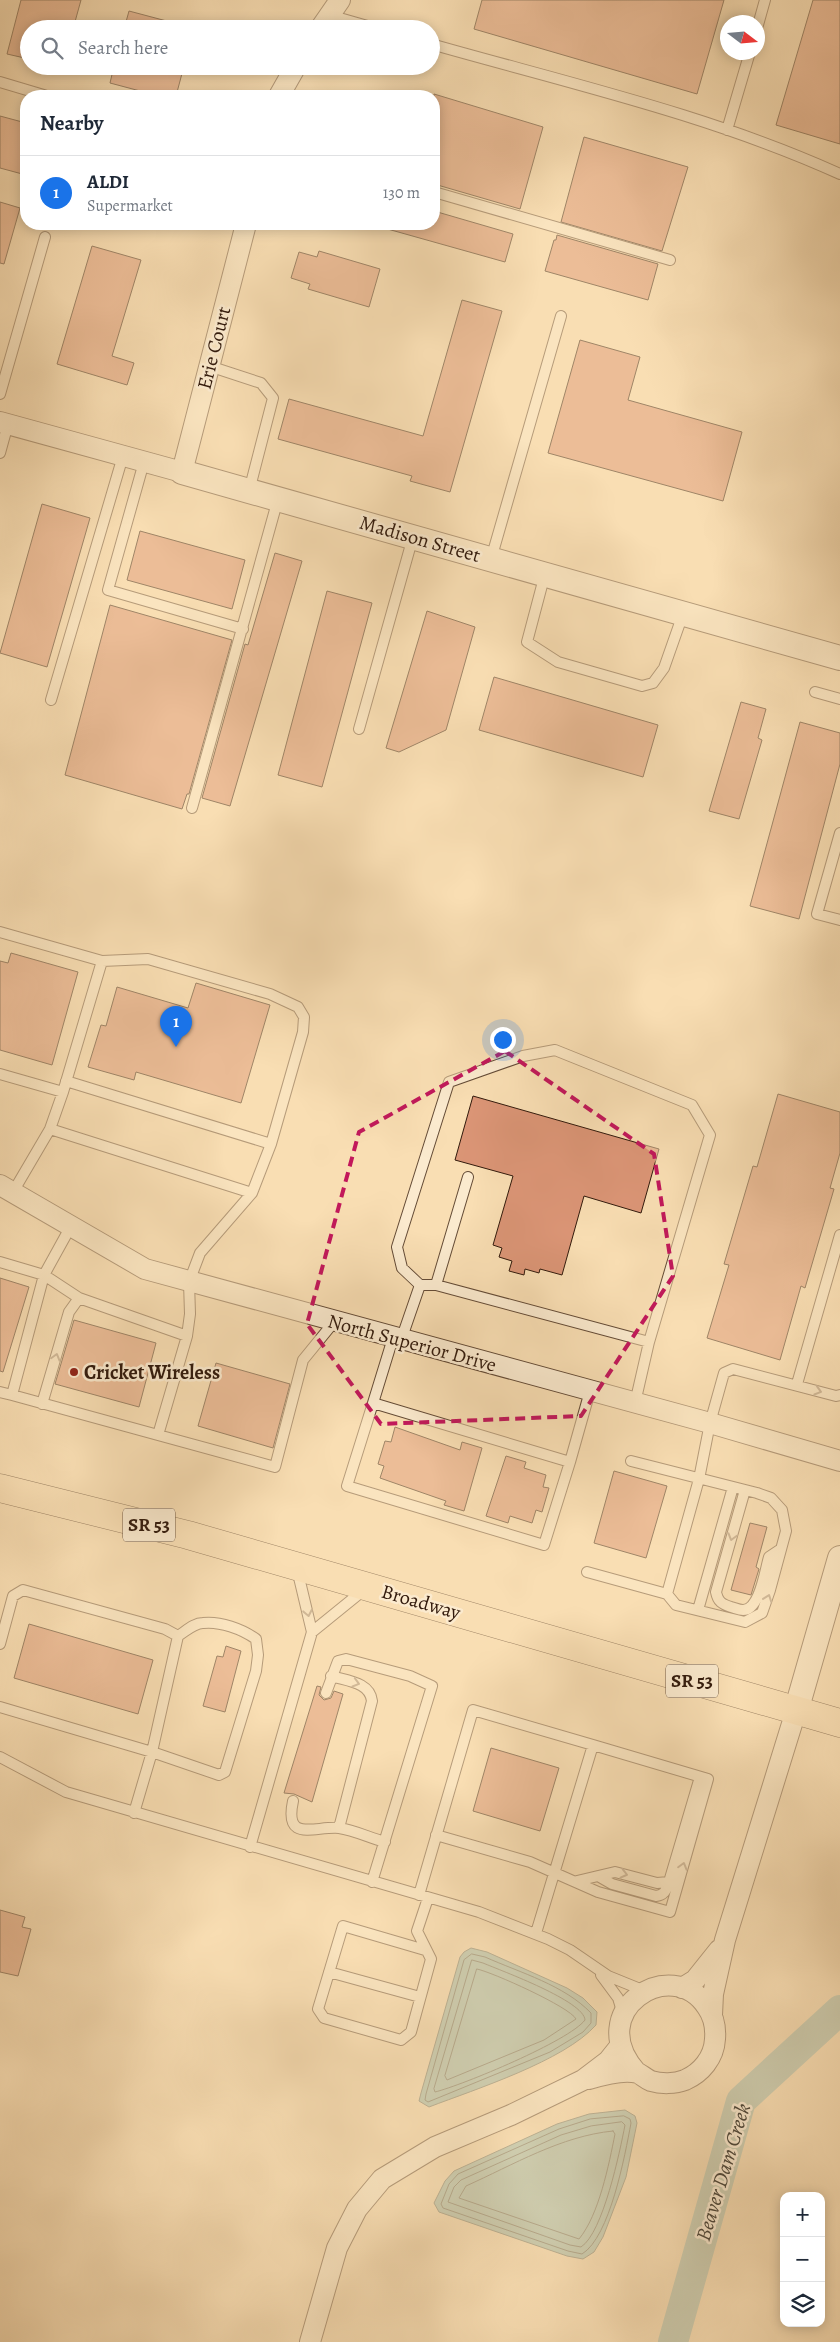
<!DOCTYPE html>
<html lang="en">
<head>
<meta charset="utf-8">
<style>
  :root { --surface:#fff; --page:#f2f2f3; --text:#1f2937; --muted:#747a83; --line:#e0e1e3; --accent:#1a73e8 }
  body { margin:0; font-family:Alegreya,serif; background:var(--page); color:var(--text) }
  .controls { position:absolute; right:15px; bottom:15px; display:grid; overflow:hidden; border-radius:10px; box-shadow:0 2px 12px #0003 }
  .controls button { width:45px; height:45px; display:grid; place-items:center; padding:0; border:0; border-bottom:1px solid var(--line); background:var(--surface); color:var(--text); font:25px sans-serif }
  .compass { position:absolute; left:720px; top:15px; width:45px; height:45px; border-radius:50%; background:var(--surface); box-shadow:0 2px 12px #0003; rotate:106deg }
  .you { position:absolute; left:502px; top:1039px; width:18px; height:18px; margin:-12px; border:4px solid #fff; border-radius:50%; background:#1a73e8; box-shadow:0 0 0 8px #1a73e833 }
  .badge { display:grid; place-items:center; width:32px; height:32px; border-radius:50%; background:var(--accent); color:#fff; font-size:16px; font-weight:700 }
  .pin { position:absolute; translate:-50% -41px; filter:drop-shadow(0 1px 2px #0008) }
  .pin::after { content:''; position:absolute; top:26px; width:18px; height:15px; background:inherit; clip-path:polygon(0 0,100% 0,50% 100%) }
  .list { margin:0; padding:0; list-style:none }
  h2 { display:flex; justify-content:space-between; align-items:center; height:65px; margin:0; padding:0 20px; font-size:21px }
  h2 small { font-size:16px; font-weight:400; color:var(--muted) }
  .list li { display:grid; grid-template-columns:32px 1fr auto; gap:15px; align-items:center; box-sizing:border-box; height:75px; padding:0 20px; border-top:1px solid var(--line) }
  .list b { display:block; font-size:19px; white-space:nowrap }
  .list p { margin:0; font-size:16px; white-space:nowrap; color:var(--muted) }
  .list em { font-size:16px; font-style:normal; color:var(--muted) }
  .icon { flex:none; width:28px; height:28px; fill:none; stroke:currentColor; stroke-width:2; stroke-linecap:round; stroke-linejoin:round }
  .map { position:relative; flex:none; width:840px; height:2342px; overflow:hidden }
  .search { position:absolute; background:var(--surface); box-shadow:0 2px 12px #0003; left:20px; top:20px; width:420px; height:55px; display:flex; align-items:center; gap:12px; box-sizing:border-box; padding:0 18px; border-radius:28px; color:var(--muted); font-size:19px }
  .panel { position:absolute; background:var(--surface); box-shadow:0 2px 12px #0003; left:20px; top:90px; width:420px; height:140px; border-radius:20px }
  .map>svg:first-child { display:block }
</style>
</head>
<body>
<div class="map">
<svg width="840" height="2342" viewBox="0 0 840 2342">
  <rect width="100%" height="100%" fill="#f9deb3"/>
  <filter id="stains"><feTurbulence type="fractalNoise" baseFrequency=".004" numOctaves="4"/><feColorMatrix values="0 0 0 0 .2 0 0 0 0 .09 0 0 0 0 .02 0 0 0 .5 -.17"/></filter>
  <radialGradient id="worn" r=".72"><stop offset=".6" stop-color="#630" stop-opacity="0"/><stop offset="1" stop-color="#630" stop-opacity=".3"/></radialGradient>
  <path fill="#9ebcaf" stroke="#737b6e" d="M471 1948 487 1952 567 1988 583 1998 597 2012 596 2025C564 2061 476 2089 429 2107L419 2101 421 2093 460 1957 464 1952Z
    M625 2110 635 2116 637 2123 626 2177 603 2237 594 2252 583 2259 567 2256 439 2212 434 2203 445 2181 454 2171 557 2124 589 2114Z"/>
  <g fill="none" stroke-linecap="round" stroke-linejoin="round">
    <path stroke="#686b5e" stroke-width="1" d="M472 1954 485 1957C521 1973 564 1985 591 2013V2023L583 2032 550 2052 428 2102 425 2100 426 2094 464 1960Z
      M472 1960 483 1963C502 1971 584 2001 585 2020 569 2041 463 2085 435 2092L434 2089Z
      M477 1969C492 1972 570 2007 576 2019L544 2040 447 2080 445 2076Z
      M624 2116 630 2119 631 2123C625 2155 610 2237 582 2254L568 2251 443 2208 441 2204 449 2184 458 2174 559 2129 590 2119Z
      M622 2122 625 2125C620 2151 603 2233 581 2247L570 2245 448 2202 454 2187 461 2180 561 2135 591 2126Z
      M613 2131 615 2134C609 2164 599 2215 579 2239L459 2198 466 2186C513 2165 561 2136 613 2131Z"/>
    <path stroke="#9ebcaf" stroke-width="30" d="M673 2342 741 2101 840 2010"/>
  </g>
  <path fill="#db9576" stroke="#321a0c" d="M21 0H81L73 29H29V59L7 54Z
    M482 0H724L697 94 474 29Z
    M813 0H840V144L776 125Z
    M129 11 178 24 177 29H124Z
    M114 66H184L176 96H159L110 83Z
    M434 94 543 127 520 209 434 184Z
    M0 116 26 123V175L0 168Z
    M584 137 688 167 662 251 561 222Z
    M0 202 20 208 4 264 0 263Z
    M434 211 513 234 505 262 384 228 385 224H434Z
    M557 235 658 264 648 300 545 271 554 240H556Z
    M92 246 141 260 112 356 134 363 127 385 57 364Z
    M319 251 380 269 369 307 308 289 310 284 291 278 299 252 317 257Z
    M462 300 502 311 450 492 410 481 412 476 278 439 289 399 423 436Z
    M580 340 640 357 628 400 742 432 723 501 548 453Z
    M42 504 90 518 47 667 0 653Z
    M140 531 245 560 232 609 127 580Z
    M275 553 302 561 230 806 202 798 245 644 248 645Z
    M327 591 372 603 322 787 278 775Z
    M110 605 232 640 189 794H187L182 809 65 775Z
    M427 611 475 627 446 730 399 752 386 748Z
    M494 677 658 725 643 777 479 730Z
    M741 702 766 709 758 738 762 740 739 819 709 811Z
    M800 722 840 733V764L799 919 750 906Z
    M11 953 78 972 52 1065 0 1050V961L8 963Z
    M196 983 270 1005 241 1103 136 1072 134 1080 88 1067 101 1025 106 1026 117 987 188 1008Z
    M778 1094 840 1112V1153L830 1188 834 1189 805 1288 801 1286 780 1360 707 1338 729 1265 724 1264 753 1166 757 1167Z
    M473 1096 659 1149 641 1213 584 1196 562 1275 540 1269 539 1273 525 1269 524 1275 509 1271 512 1261 499 1257 502 1248 493 1245 513 1176 455 1160Z
    M0 1278 29 1287 3 1372 0 1371Z
    M74 1320 156 1343 139 1407 55 1384Z
    M216 1363 290 1384 273 1448 198 1426Z
    M395 1427 460 1450 462 1442 482 1448 464 1511 444 1505 446 1501 380 1478 384 1466 378 1464 385 1441 391 1442Z
    M506 1456 526 1462 524 1468 546 1475 543 1487 549 1488 542 1512 536 1510 532 1523 510 1516 508 1523 486 1516Z
    M614 1471 667 1486 646 1558 594 1543Z
    M750 1523 767 1527 756 1567 759 1569 751 1595 731 1590Z
    M29 1624 153 1660 138 1714 14 1678Z
    M226 1646 241 1651 225 1712 203 1706 217 1656 223 1657Z
    M317 1686 321 1687 319 1695 324 1700 331 1698 334 1691 343 1694 312 1802 294 1794 284 1793Z
    M491 1748 559 1768 540 1831 473 1811Z
    M0 1910 25 1917 22 1927 31 1929 18 1976 0 1972Z"/>
  <g fill="none" stroke-linecap="round" stroke-linejoin="round">
    <defs>
      <path id="service" d="M329 15 378 29
        M758 25 765 0
        M431 44C568 83 710 115 840 174
        M0 82 47 96
        M727 130 750 52
        M434 192 670 260
        M209 366 261 383 273 398 249 491
        M0 394 45 237
        M0 453 8 424
        M144 462 108 590 243 629
        M491 559 561 316
        M545 574 527 642 558 662 642 686 653 683 664 668 683 614
        M815 692 840 699
        M51 700 123 456
        M359 729 413 537
        M192 808 278 499
        M840 833 817 914 840 920
        M0 932 102 961 148 959 270 994 298 1007 304 1017 303 1032 271 1144 252 1193 200 1253 189 1282 190 1314 187 1336
        M0 1074 63 1092
        M66 1081 271 1144
        M50 1129 252 1193
        M13 1192 50 1129 63 1092 102 961
        M0 1262 44 1275 79 1298 187 1336 158 1435 12 1395
        M420 1285H436L649 1342
        M436 1285 468 1177
        M393 1338 373 1403 570 1462 590 1391
        M401 1340 420 1285 402 1268 397 1247 449 1082 523 1056 555 1050 692 1105 710 1135 649 1342 635 1403
        M797 1384 840 1235
        M0 1392 12 1395 44 1275 71 1226
        M373 1403 347 1486 544 1545 570 1462
        M42 1404 69 1312 79 1298
        M158 1435 275 1467 303 1360 334 1322
        M631 1461 757 1493 771 1498 782 1510 786 1531 770 1590 762 1613 745 1622 676 1605 667 1594 699 1479 710 1423 724 1373 733 1369 836 1396 840 1395
        M745 1490 716 1592C718 1602 722 1604 731 1607 735 1608 739 1610 743 1610 760 1610 765 1570 769 1557L781 1549
        M297 1569 312 1632 365 1589
        M587 1572 667 1594
        M698 1610 733 1487
        M0 1644 13 1596 23 1590 165 1629 178 1636C186 1631 194 1623 203 1623 220 1621 242 1629 256 1639L258 1655 256 1671 225 1772 219 1775 152 1752 0 1707
        M331 1676C347 1681 370 1682 372 1701L339 1828
        M326 1693 338 1661 346 1659 410 1676 432 1686 372 1882
        M0 1757 66 1792 479 1912 548 1939 570 1950 608 1976 645 1991
        M293 1801C284 1843 314 1826 339 1828 354 1830 370 1838 385 1842
        M134 1813 152 1752 178 1636
        M436 1835 530 1862 598 1892 670 1912 708 1779 593 1745
        M250 1847 312 1632
        M598 1876 612 1884 656 1896C665 1895 666 1890 669 1882
        M577 1881 615 1872 657 1883 669 1882 700 1777
        M419 1895 473 1710 593 1745 536 1933
        M425 1950 343 1926 318 2009 324 2018 401 2040 411 2032 431 1959 417 1931 428 1898
        M329 1972 420 1997
        M601 1975 618 1998 623 2014"/>
      <path id="minor" d="M320 29 340 0
        M279 96 296 66
        M0 422 182 472 246 224
        M0 1185 145 1269 710 1423 840 1461
        M682 1988 695 1980 719 1950
        M712 2015 713 1994 725 1940 796 1711
        M589 2079C602 2075 624 2069 638 2073 642 2075 646 2079 651 2081 661 2084 675 2084 685 2080 701 2073 714 2058 715 2039 716 2027 714 2017 707 2007 672 1953 581 2011 637 2073
        M310 2342 337 2248 357 2209 382 2179 435 2147 511 2115 583 2080 608 2061 620 2046"/>
      <path id="tertiary" d="M182 472 840 658
        M796 1711 840 1558"/>
      <path id="primary" d="M0 1488 188 1535 840 1723"/>
    </defs>
    <use href="#service" stroke="#644b36" stroke-width="12"/>
    <use href="#minor" stroke="#644b36" stroke-width="22"/>
    <use href="#tertiary" stroke="#644b36" stroke-width="26"/>
    <use href="#primary" stroke="#321a0c" stroke-width="29"/>
    <use href="#service" stroke="#fbeace" stroke-width="10"/>
    <use href="#minor" stroke="#fbeace" stroke-width="20"/>
    <use href="#tertiary" stroke="#fbeace" stroke-width="24"/>
    <use href="#primary" stroke="#f9deb3" stroke-width="28"/>
  </g>
  <defs><path id="oneway-chevron" d="M-2-3.5L2.5 0L-2 3.5" fill="none" stroke-width="1.6" stroke-linecap="round" stroke-linejoin="round" transform="scale(1.25)"/></defs>
  <g stroke="#a18c77">
    <use href="#oneway-chevron" transform="translate(56 1357) rotate(-74)"/>
    <use href="#oneway-chevron" transform="translate(818 1391) rotate(17)"/>
    <use href="#oneway-chevron" transform="translate(732 1537) rotate(106)"/>
    <use href="#oneway-chevron" transform="translate(768 1598) rotate(-70)"/>
    <use href="#oneway-chevron" transform="translate(308 1613) rotate(79)"/>
    <use href="#oneway-chevron" transform="translate(356 1683) rotate(16)"/>
    <use href="#oneway-chevron" transform="translate(683 1866) rotate(-74)"/>
    <use href="#oneway-chevron" transform="translate(624 1874) rotate(14)"/>
  </g>
  <path d="M0 0H840V2342H0ZM505 1051 654 1154 673 1276 581 1416 381 1424 307 1324 359 1132Z" fill="#f9deb3" fill-opacity=".55" fill-rule="evenodd"/>
  <path fill="none" stroke="#c2185b" stroke-width="4" stroke-dasharray="10 6" stroke-linejoin="round" d="M505 1051 654 1154 673 1276 581 1416 381 1424 307 1324 359 1132Z"/>
  <circle fill="#8f2418" stroke="#fbeace" stroke-width="2" cx="74" cy="1372" r="5"/>
  <g text-anchor="middle" dominant-baseline="central" stroke-width="5" stroke-linejoin="round" paint-order="stroke">
    <g fill="#fbeace" stroke="#6e5846" stroke-width="1">
      <rect x="123" y="1508.5" width="52" height="33" rx="4"/>
      <rect x="666" y="1664.5" width="52" height="33" rx="4"/>
    </g>
    <g font-size="19" font-weight="bold" fill="#321a0c">
      <text x="149" y="1525">SR 53</text>
      <text x="692" y="1681">SR 53</text>
    </g>
    <g font-size="20" fill="#321a0c" stroke="#fbeace">
      <text transform="translate(214 348) rotate(-76)">Erie Court</text>
      <text transform="translate(420 539) rotate(16)">Madison Street</text>
      <text transform="translate(412 1343) rotate(15)">North Superior Drive</text>
      <text transform="translate(421 1602) rotate(16)">Broadway</text>
    </g>
    <g font-size="20" font-weight="bold" fill="#321a0c" stroke="#fbeace" text-anchor="start">
      <text x="84" y="1372">Cricket Wireless</text>
    </g>
    <g font-size="21" font-style="italic" fill="#524b3d" stroke="#fbeace">
      <text transform="translate(723 2172) rotate(-73)">Beaver Dam Creek</text>
    </g>
  </g>
  <rect width="100%" height="100%" filter="url(#stains)"/>
  <rect width="100%" height="100%" fill="url(#worn)"/>
</svg>
<div class="controls">
<button>+</button>
<button>−</button>
<button><svg class="icon" aria-label="layers" viewBox="0 0 24 24"><path d="M12 4l9 5-9 5-9-5zM3 14l9 5 9-5"/></svg></button>
</div>
<svg class="compass" viewBox="-18 -18 36 36"><path d="M0-13l5 13h-10z" fill="#e53935"/><path d="M0 13l5-13h-10z" fill="#747a83"/></svg>
<div class="you"></div>
<div class="pin badge" style="left:176px;top:1047px">1</div>
<div class="search"><svg class="icon" aria-label="search" viewBox="0 0 24 24"><circle cx="10" cy="10" r="6"/><path d="M15 15l6 6"/></svg>Search here</div>
<section class="panel">
<h2>Nearby<small></small></h2>
<ul class="list">
<li><span class="badge">1</span><div><b>ALDI</b><p>Supermarket</p></div><em>130 m</em></li>
</ul>
</section>
</div>
</body>
</html>
